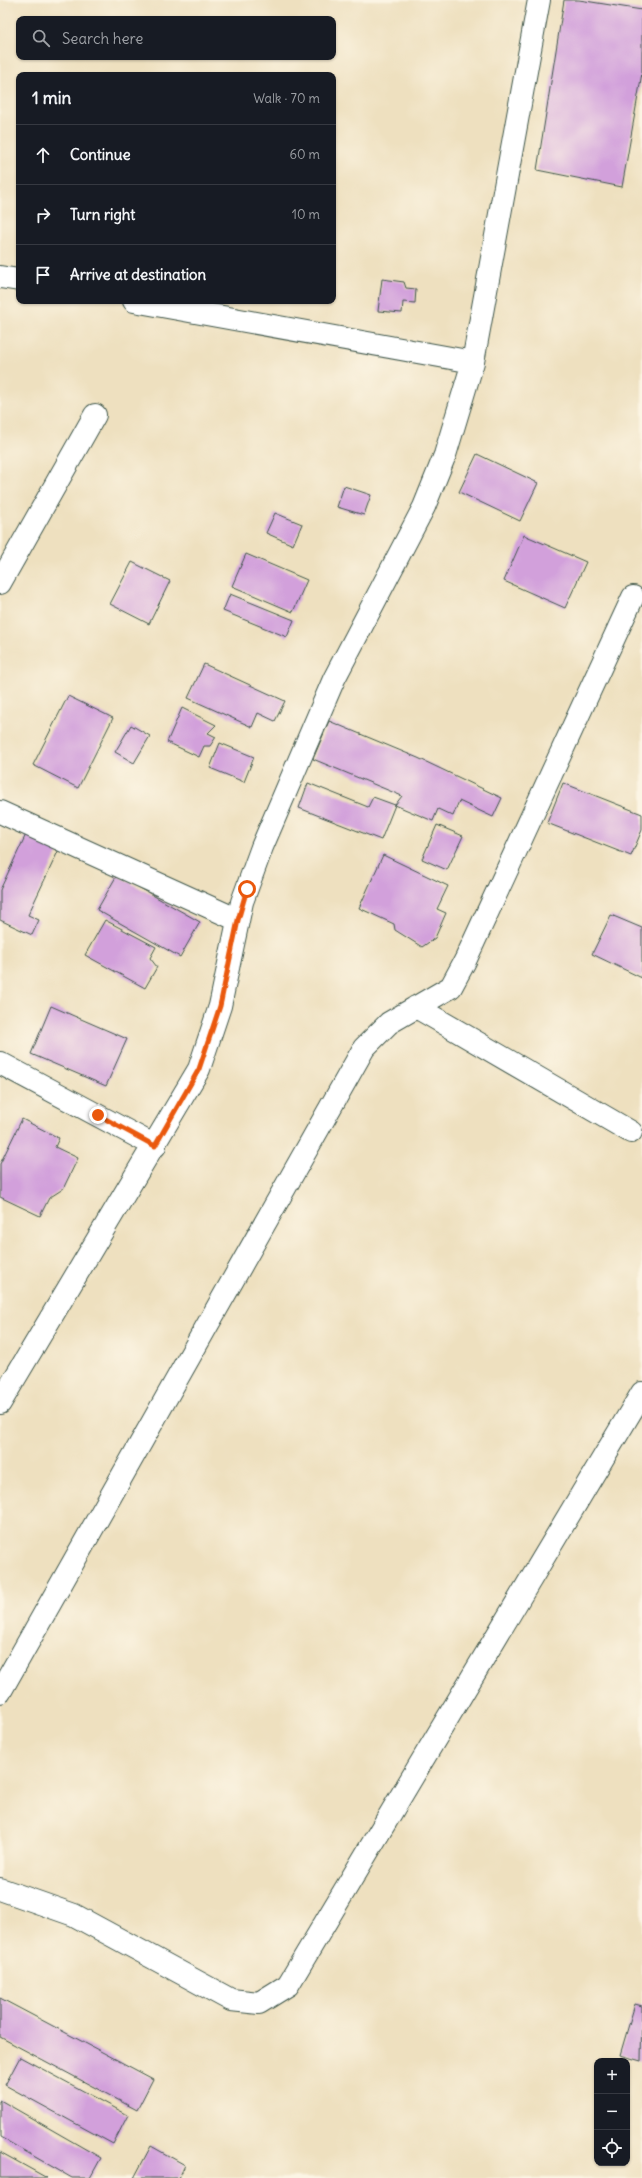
<!DOCTYPE html>
<html lang="en">
<head>
<meta charset="utf-8">
<style>
  :root { --surface:#171b24; --page:#20242c; --text:#f1f3f6; --muted:#9ea1a6; --line:#363941 }
  body { margin:0; font-family:Delius,sans-serif; background:var(--page); color:var(--text) }
  .controls { position:absolute; right:12px; bottom:12px; display:grid; overflow:hidden; border-radius:8px; box-shadow:0 1px 3px #0004 }
  .controls button { width:36px; height:36px; display:grid; place-items:center; padding:0; border:0; border-bottom:1px solid var(--line); background:var(--surface); color:var(--text); font:20px sans-serif }
  .stop { position:absolute; width:12px; height:12px; margin:-9px; border:3px solid #ea580c; border-radius:50%; background:#fff }
  .stop.end { background:#ea580c; border-color:#fff; box-shadow:0 1px 4px #0008 }
  .list { margin:0; padding:0; list-style:none }
  h2 { display:flex; justify-content:space-between; align-items:center; height:52px; margin:0; padding:0 16px; font-size:17px }
  h2 small { font-size:13px; font-weight:400; color:var(--muted) }
  .list li { display:grid; grid-template-columns:26px 1fr auto; gap:12px; align-items:center; box-sizing:border-box; height:60px; padding:0 16px; border-top:1px solid var(--line) }
  .list b { display:block; font-size:15px; white-space:nowrap }
  .list em { font-size:13px; font-style:normal; color:var(--muted) }
  .icon { flex:none; width:22px; height:22px; fill:none; stroke:currentColor; stroke-width:2; stroke-linecap:round; stroke-linejoin:round }
  .map { position:relative; flex:none; width:642px; height:2178px; overflow:hidden }
  .search { position:absolute; background:var(--surface); box-shadow:0 1px 3px #0004; left:16px; top:16px; width:320px; height:44px; display:flex; align-items:center; gap:10px; box-sizing:border-box; padding:0 14px; border-radius:8px; color:var(--muted); font-size:15px }
  .panel { position:absolute; background:var(--surface); box-shadow:0 1px 3px #0004; left:16px; top:72px; width:320px; height:232px; border-radius:8px }
  .map>svg:first-child { display:block }
</style>
</head>
<body>
<div class="map">
<svg width="642" height="2178" viewBox="0 0 642 2178">
  <rect width="100%" height="100%" fill="#fcf5e5"/>
  <filter id="ink" filterUnits="userSpaceOnUse"><feTurbulence type="fractalNoise" baseFrequency=".025" numOctaves="2"/><feDisplacementMap in="SourceGraphic" scale="8" xChannelSelector="R" yChannelSelector="G"/><feConvolveMatrix kernelMatrix="1 2 1 2 8 2 1 2 1" color-interpolation-filters="sRGB"/></filter>
  <filter id="wash" filterUnits="userSpaceOnUse"><feTurbulence type="fractalNoise" baseFrequency=".012" numOctaves="4" result="noise"/><feDisplacementMap in="SourceGraphic" scale="16" xChannelSelector="R" yChannelSelector="G"/><feGaussianBlur stdDeviation="0.9" result="paint"/><feColorMatrix in="noise" values="0 0 0 0 0 0 0 0 0 0 0 0 0 0 0 0 0 1.4 0 .05"/><feComposite in="paint" operator="in"/></filter>
  <g filter="url(#wash)">
    <rect width="100%" height="100%" fill="#eee0bf"/>
    <g id="blocks">
      <path fill="#d2a0db" d="M564 0H579L642 10V73L622 187 537 170Z
        M382 279 404 282 406 288 416 289 415 303 403 302 402 313 378 311Z
        M477 454 538 483 520 521 459 492Z
        M344 486 371 495 364 515 337 507Z
        M275 513 302 524 293 545 266 533Z
        M524 535 586 562 565 608 504 581Z
        M246 554 307 580 293 612 232 586Z
        M132 562 170 581 149 624 110 604Z
        M230 594 294 620 287 637 223 611Z
        M204 664 285 701 275 721 258 713 252 727 188 698Z
        M68 696 113 718 78 788 33 765Z
        M182 708 216 725 208 733 216 737 210 746H204L199 757 167 742Z
        M329 721 418 758 502 798 493 817 459 801 453 816 438 809 433 821 395 805 402 796 313 759Z
        M131 725 150 736 134 763 115 752Z
        M220 743 254 757 244 782 210 768Z
        M308 783 368 807 373 797 395 805 381 840 299 808Z
        M563 783 642 814V830L631 856 547 823Z
        M437 825 463 836 447 870 422 859Z
        M29 828 62 843 28 915 39 920 32 935 0 920V890Z
        M383 855 448 886 437 909 446 913 435 938 422 947 395 930 394 924 359 908Z
        M117 875 200 922 180 957 97 910Z
        M611 915 642 928V978L592 954Z
        M105 920 156 947 150 958 157 967 145 988 85 955Z
        M51 1006 127 1039 106 1086 31 1054Z
        M22 1119 59 1138 55 1147 78 1158 63 1189 49 1198 40 1216 0 1197V1164Z
        M0 1998 153 2079 137 2110 0 2037Z
        M635 2004 642 2006 641 2061 620 2055Z
        M20 2057 128 2115 113 2144 5 2085Z
        M0 2100 101 2158 90 2178H72L0 2137Z
        M151 2146 185 2165 179 2178H134Z
        M0 2152 47 2178H0Z"/>
    </g>
  </g>
  <g filter="url(#ink)">
    <use href="#blocks" fill-opacity="0" stroke="#3e5549" stroke-width="1"/>
    <g fill="none" stroke-linecap="round" stroke-linejoin="round">
      <defs>
        <path id="minor" d="M0 277 19 280
          M134 301 473 362
          M0 583 95 415
          M0 812 238 920
          M416 1007 631 1132
          M0 1063 155 1146
          M0 1403 199 1069 220 1006 242 902 262 847 334 679 424 507 445 455 473 362 539 0
          M0 1692 364 1048 389 1023 451 987 465 961 633 597
          M0 1889 74 1915 231 2000 259 2003 288 1985 642 1393"/>
      </defs>
      <use href="#minor" stroke="#3e5549" stroke-width="24"/>
      <use href="#minor" stroke="#fff" stroke-width="22"/>
    </g>
  </g>
  <g fill="none" stroke-linecap="round" stroke-linejoin="round" filter="url(#ink)">
    <path stroke="#ea580c" stroke-width="5" d="M98 1115 155 1146 199 1069 220 1006 238 920 247 889"/>
  </g>
</svg>
<div class="controls">
<button>+</button>
<button>−</button>
<button><svg class="icon" aria-label="locate" viewBox="0 0 24 24"><circle cx="12" cy="12" r="6"/><path d="M12 2v4M12 18v4M2 12h4M18 12h4"/></svg></button>
</div>
<div class="stop" style="left:247px;top:889px"></div>
<div class="stop end" style="left:98px;top:1115px"></div>
<div class="search"><svg class="icon" aria-label="search" viewBox="0 0 24 24"><circle cx="10" cy="10" r="6"/><path d="M15 15l6 6"/></svg>Search here</div>
<section class="panel">
<h2>1 min<small>Walk · 70 m</small></h2>
<ul class="list">
<li><svg class="icon" aria-label="ahead" viewBox="0 0 24 24"><path d="M12 20V5M6 11l6-6 6 6"/></svg><div><b>Continue</b></div><em>60 m</em></li>
<li><svg class="icon" aria-label="right" viewBox="0 0 24 24"><path d="M7 20v-9h11M14 6l5 5-5 5"/></svg><div><b>Turn right</b></div><em>10 m</em></li>
<li><svg class="icon" aria-label="arrive" viewBox="0 0 24 24"><path d="M6 21V4h12l-3 4 3 4H6"/></svg><div><b>Arrive at destination</b></div></li>
</ul>
</section>
</div>
</body>
</html>
